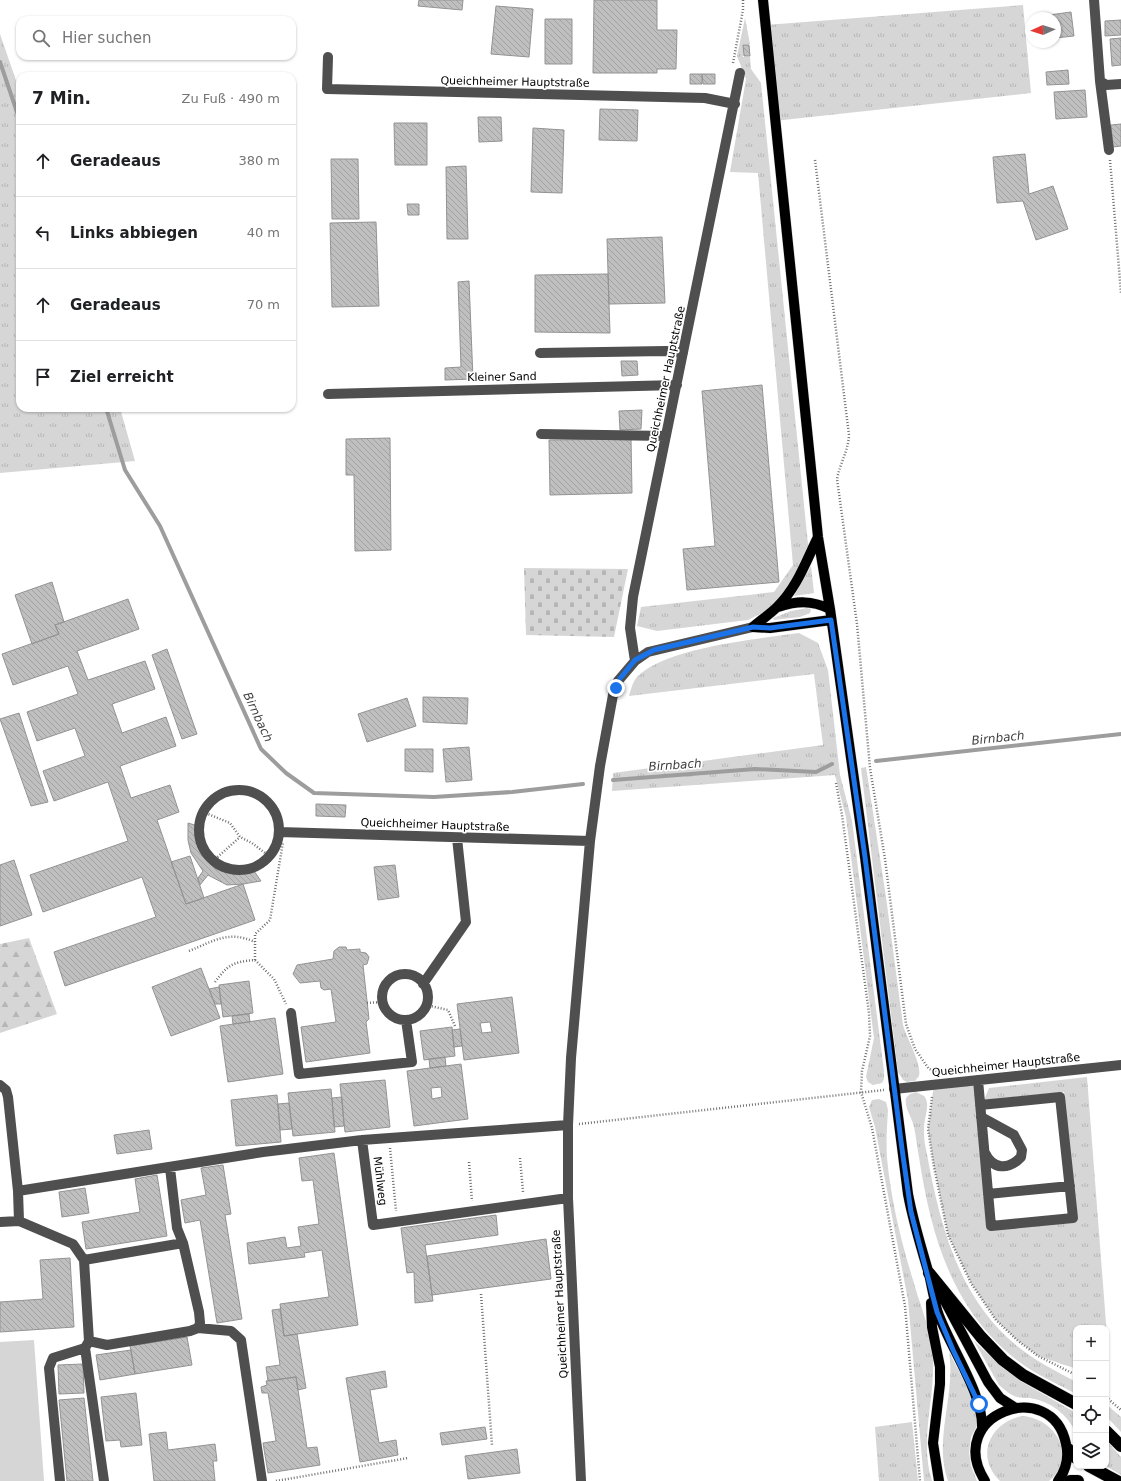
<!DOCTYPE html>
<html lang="de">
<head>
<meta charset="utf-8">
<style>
  :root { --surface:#fff; --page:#f2f2f2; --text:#202124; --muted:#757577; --line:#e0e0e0 }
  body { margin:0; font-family:"DejaVu Sans",sans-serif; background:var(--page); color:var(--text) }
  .controls { position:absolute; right:12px; bottom:12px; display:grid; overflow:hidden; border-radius:8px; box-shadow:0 1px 3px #0004 }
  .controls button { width:36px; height:36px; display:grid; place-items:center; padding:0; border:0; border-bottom:1px solid var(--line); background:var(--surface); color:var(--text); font:20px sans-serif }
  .compass { position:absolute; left:1025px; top:12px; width:36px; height:36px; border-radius:50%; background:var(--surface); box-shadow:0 1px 3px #0004; rotate:267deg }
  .stop { position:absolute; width:12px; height:12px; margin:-9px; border:3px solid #1a73e8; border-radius:50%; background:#fff }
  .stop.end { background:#1a73e8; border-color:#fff; box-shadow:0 1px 4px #0008 }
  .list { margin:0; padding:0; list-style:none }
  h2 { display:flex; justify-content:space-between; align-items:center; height:52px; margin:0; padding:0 16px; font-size:17px }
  h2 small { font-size:13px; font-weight:400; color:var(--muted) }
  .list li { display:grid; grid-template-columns:26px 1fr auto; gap:12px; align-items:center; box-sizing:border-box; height:72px; padding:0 16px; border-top:1px solid var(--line) }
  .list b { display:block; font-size:15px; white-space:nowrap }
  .list em { font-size:13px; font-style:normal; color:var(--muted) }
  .icon { flex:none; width:22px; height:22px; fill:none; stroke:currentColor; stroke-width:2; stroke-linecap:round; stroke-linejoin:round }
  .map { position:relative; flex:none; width:1121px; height:1481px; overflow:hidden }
  .search { position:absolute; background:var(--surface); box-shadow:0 1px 3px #0004; left:16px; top:16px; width:280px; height:44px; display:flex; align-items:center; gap:10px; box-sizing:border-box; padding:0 14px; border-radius:12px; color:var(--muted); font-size:15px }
  .panel { position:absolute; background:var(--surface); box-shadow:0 1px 3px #0004; left:16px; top:72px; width:280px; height:340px; border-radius:12px }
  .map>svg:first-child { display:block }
</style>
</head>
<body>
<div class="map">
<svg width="1121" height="1481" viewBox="0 0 1121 1481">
  <defs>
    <pattern id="grass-tufts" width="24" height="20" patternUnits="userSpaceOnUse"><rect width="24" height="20" fill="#d6d6d6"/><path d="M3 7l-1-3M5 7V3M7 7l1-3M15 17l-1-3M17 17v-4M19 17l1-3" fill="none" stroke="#b6b6b6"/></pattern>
    <pattern id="forest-firs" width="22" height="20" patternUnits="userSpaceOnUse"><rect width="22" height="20" fill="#d6d6d6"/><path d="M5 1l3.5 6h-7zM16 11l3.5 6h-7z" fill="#b6b6b6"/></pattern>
    <pattern id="cemetery-stones" width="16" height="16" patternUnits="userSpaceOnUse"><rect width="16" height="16" fill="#d6d6d6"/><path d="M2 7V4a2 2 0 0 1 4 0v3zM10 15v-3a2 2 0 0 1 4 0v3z" fill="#b6b6b6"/></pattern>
    <pattern id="building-back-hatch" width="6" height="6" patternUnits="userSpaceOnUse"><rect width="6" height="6" fill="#bfbfbf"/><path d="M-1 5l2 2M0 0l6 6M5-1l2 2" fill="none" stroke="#a2a2a2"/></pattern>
  </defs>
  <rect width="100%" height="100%" fill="#fff"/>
  <path fill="url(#grass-tufts)" d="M1023 5 1031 93 774 121 766 25Z
    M745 18 750 44 743 45V57H750L751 69 761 83 809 554 786 593 768 610 748 620 657 631 637 626 641 607 774 592 793 565 758 173 730 172 746 79 737 56Z
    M0 34 20 92V408H120L135 461 0 473Z
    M811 566 814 593 794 596Z
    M807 608 811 609 810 613 800 617 774 620 773 618 791 611Z
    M799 633 818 643 828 670 840 775 852 821 884 1071V1079L882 1083 873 1085 868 1082 866 1077 874 1038 846 817 835 775 612 791 613 773 823 745 814 674 629 696C631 690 633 680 638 676 668 647 757 639 799 633Z
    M866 767 886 897 903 1025C907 1039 922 1064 919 1076L915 1081 907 1082 903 1080 898 1072 861 768Z
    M1087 1077 1107 1336 1106 1342V1328H1076V1367L1074 1368 1038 1356 1017 1340 996 1320 971 1283 948 1235 934 1167 928 1129 934 1084 978 1080 988 1229 1077 1221 1064 1092 984 1100 989 1088Z
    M916 1092 924 1096C931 1104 924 1117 924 1128 924 1135 924 1142 926 1149 939 1221 957 1297 1017 1346 1034 1360 1056 1371 1076 1382V1394C1057 1383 1036 1375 1018 1361 952 1310 931 1236 919 1157 917 1147 916 1136 914 1127 912 1117 904 1108 906 1098L910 1094Z
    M879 1099 886 1102 888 1110C887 1126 886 1142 887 1158 891 1200 901 1241 913 1280 919 1302 929 1325 932 1348 938 1392 918 1437 932 1481H924L908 1300 875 1127 869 1107 872 1100Z
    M974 1341 1003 1368 1022 1382 1076 1413V1433C1067 1414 1052 1402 1030 1398 1025 1398 1019 1398 1014 1396 1009 1394 1004 1389 999 1385Z
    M949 1352 977 1406V1426L971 1437 969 1452 971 1466 977 1481H948C933 1439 956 1395 949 1352Z
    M1106 1404 1121 1417V1432L1106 1416Z
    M1022 1416C1056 1418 1078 1457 1049 1481H1000C975 1457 989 1423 1022 1416Z
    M912 1422 918 1481H879L875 1427Z
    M1106 1440 1121 1457V1475L1106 1466Z"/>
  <path fill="url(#forest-firs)" d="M29 938 57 1014 0 1033V944Z"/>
  <path fill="url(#cemetery-stones)" d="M524 568 628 569 614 637 526 635Z"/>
  <path fill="#d6d6d6" d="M34 1340 44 1481H0V1342Z"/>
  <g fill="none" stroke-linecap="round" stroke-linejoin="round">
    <path stroke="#9d9d9d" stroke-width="4" d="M0 62 20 121
      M106 408 125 470 160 526 261 749 286 773 314 793 434 797 512 792 583 784
      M876 761 1121 734
      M613 780 755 769 816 772 832 764"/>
  </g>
  <path fill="url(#building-back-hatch)" stroke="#939393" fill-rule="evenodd" d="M419 0H463L462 10 418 6Z
    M594 0H657V30H677L676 69H657V73H593Z
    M496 6 533 9 529 57 491 54Z
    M1071 12 1074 36 1055 38V18H1049V15Z
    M545 19H572V64H545Z
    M1121 20V35L1105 36V21Z
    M1121 38V65L1112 66 1110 39Z
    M743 45H749L750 56H744Z
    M1068 70 1069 84 1047 85 1046 72Z
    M690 74H702V84H690Z
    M702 74H715V84H703Z
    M1085 90 1087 117 1056 119 1054 92Z
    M600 109 638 110 637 141 599 140Z
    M478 117H501L502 141 479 142Z
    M394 123H427V165H395Z
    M1121 124V146L1113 147 1111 125Z
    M533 128 564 130 562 193 531 192Z
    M1025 154 1029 194 1053 186 1068 229 1036 240 1023 201 997 203 993 157Z
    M331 159H358L359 219H332Z
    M466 166 468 239H447L446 167Z
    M407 204H419V215H408Z
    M376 222 379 306 332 307 330 223Z
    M662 237 665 303 609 304 607 239Z
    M608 274 610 333 535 332V275Z
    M469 281 473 379 445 380V368L461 367 458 282Z
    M621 361H637L638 375 622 376Z
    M762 385 779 582 687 590 683 549 715 546 702 391Z
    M642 410 641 429 620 430 619 411Z
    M390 438 391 550 355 551 354 475H346V439Z
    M631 439 632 493 550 495 549 440Z
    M52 582 64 622 55 625 59 634 32 644 15 595Z
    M128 599 139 629 77 651 88 680 145 661 155 689 112 704 122 733 166 717 176 746 120 766 131 798 170 785 179 812 157 820 186 904 243 884 255 920 65 986 54 952 156 917 142 877 43 912 30 875 128 841 108 782 54 801 43 771 85 756 75 728 37 741 27 712 78 694 68 666 13 685 2 654 59 634 55 625Z
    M167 649 197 734 182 739 152 655Z
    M423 697 468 698 467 724 423 722Z
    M407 698 416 726 367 742 358 714Z
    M19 713 48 802 31 806 0 719Z
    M469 747 472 780 446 782 443 749Z
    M405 749H433V772L405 771Z
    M316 804 346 805 345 817 316 816Z
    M188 823 198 826 197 839 201 851 216 869 238 874 254 871 261 881 243 884 227 885 208 875 200 885 198 878 203 871 191 853 188 840Z
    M190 856 204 898 186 904 171 862Z
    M14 860 32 915 0 926V865Z
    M395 865 399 897 378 900 374 867Z
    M339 947H346L347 950 360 949V952L366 953 369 957 367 964 363 965 369 1019 366 1022 370 1053 306 1062 301 1027 336 1022 331 989 324 990 321 988 320 981 300 983 293 974 297 965 333 959 334 951Z
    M201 968 220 1018 171 1036 152 987Z
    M249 981 253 1013 223 1017 219 985Z
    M219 987 221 1004H215L209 989Z
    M512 997 519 1053 464 1060 457 1004ZM490 1022 492 1032 482 1033 480 1023Z
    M249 1014 250 1022 233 1024 232 1016Z
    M275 1018 283 1074 228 1082 220 1026Z
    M452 1027 455 1056 424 1060 420 1031Z
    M460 1029 462 1046 454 1047 452 1030Z
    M445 1057 446 1066 430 1068 429 1059Z
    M461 1064 468 1119 414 1126 407 1071ZM441 1087 442 1097 432 1099 431 1088Z
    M385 1080 390 1127 345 1132 340 1084Z
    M331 1089 335 1132 293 1136 288 1093Z
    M277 1095 281 1142 236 1146 231 1100Z
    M342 1097 344 1126 334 1127 332 1098Z
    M289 1103 292 1129 280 1130 278 1104Z
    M149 1130 152 1149 117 1154 114 1135Z
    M334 1153 358 1325 284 1336 280 1304 329 1297 322 1250 304 1253 305 1257 249 1264 247 1243 285 1237 287 1248 301 1246 298 1227 319 1224 313 1180 302 1181 299 1158Z
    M223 1165 231 1214 225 1215 242 1319 217 1323 200 1220 185 1223 181 1200 206 1195 201 1168Z
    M157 1175 167 1236 86 1249 82 1222 140 1212 135 1179Z
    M85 1188 89 1213 62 1217 59 1192Z
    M496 1215 498 1235 425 1245 433 1301 415 1303 414 1272 407 1273 401 1228Z
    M546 1239 551 1279 432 1295 427 1256Z
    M70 1258 74 1327 0 1332V1302L43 1299 40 1260Z
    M280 1309 284 1336 297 1334 306 1388 298 1390 296 1377 268 1381 266 1367 280 1365 272 1310Z
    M187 1337 192 1365 135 1374 130 1346Z
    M131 1350 135 1374 100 1380 96 1355Z
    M83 1364 84 1393 59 1394 58 1365Z
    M385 1371 387 1387 370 1390 379 1443 396 1440 398 1455 360 1462 346 1378Z
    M296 1377 307 1448 317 1447 320 1465 268 1473 263 1443 276 1441 268 1393H262L261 1387 267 1385 266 1381Z
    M136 1393 142 1445 121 1447 120 1440 106 1441 101 1397Z
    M84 1398 93 1481H67L59 1400Z
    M485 1427 487 1439 442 1445 440 1433Z
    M166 1432 168 1450 215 1444 217 1461H213L215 1481H154L149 1434Z
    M517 1449 520 1473 468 1479 465 1456Z"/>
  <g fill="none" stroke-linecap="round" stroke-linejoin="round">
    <defs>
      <path id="major" d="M763 0 818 537 830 609 865 857 908 1194C913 1221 921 1247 929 1274 932 1287 934 1300 938 1313 950 1347 984 1395 982 1429
        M778 607C797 601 811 600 830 609
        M753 627C761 620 770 614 777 607 797 588 806 561 818 537
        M753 627 770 628 831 620
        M940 1292 988 1382 1000 1398 1014 1407
        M931 1303 932 1327 940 1367V1384L933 1443 939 1481
        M985 1481C943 1414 1052 1375 1066 1444 1069 1457 1066 1470 1058 1481"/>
      <path id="highway" d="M929 1273 981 1337 1003 1360 1023 1375 1076 1404
        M1106 1431 1121 1446
        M1068 1449 1076 1458
        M1089 1466 1117 1481
        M1070 1481H1078"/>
    </defs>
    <use href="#major" stroke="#dbdbdb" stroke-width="11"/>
    <use href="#highway" stroke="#dbdbdb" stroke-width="13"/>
    <path stroke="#717171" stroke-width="2.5" stroke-dasharray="1 2" stroke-linecap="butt" d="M733 63 743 10V0
      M815 160 849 435C848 452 840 463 837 479L857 624 870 768 885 859 906 1024 915 1049 929 1069 938 1072
      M1110 160 1121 293
      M836 783 842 815 869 1013 870 1036 862 1071 861 1092 872 1128 905 1306 920 1481
      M203 812 230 823 240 837 252 843 269 856
      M213 861 240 837
      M189 951C214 941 228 930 255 942
      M255 960V934L270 920 283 842
      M215 982C228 965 232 962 255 960L274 979 286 1004
      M367 1003 382 1002
      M426 1005 448 1010 455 1026
      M932 1097 928 1129 934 1167 948 1235 971 1283 996 1320 1017 1340 1038 1356 1076 1375
      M579 1124 884 1090
      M390 1148 396 1211
      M520 1158 523 1192
      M469 1162 472 1201
      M481 1294 492 1445
      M1106 1397 1121 1410
      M276 1481 408 1458"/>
    <path stroke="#4f4f4f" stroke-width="10" d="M1094 0 1100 81 1106 85 1121 84
      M328 57 327 89 705 98 735 104
      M1100 81 1109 150
      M540 353 666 351 683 353
      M328 394 677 385
      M541 434 666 436
      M635 661 630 628 633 597 740 73
      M199 830a40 40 0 1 1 80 0a40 40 0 1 1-80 0Z
      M279 832 590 841
      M382 997a23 23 0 1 1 46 0a23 23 0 1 1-46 0Z
      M423 984 466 922 457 838
      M291 1013 299 1074 412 1062 406 1020
      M978 1080 991 1226 1073 1218 1060 1097 980 1105
      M0 1085 6 1090 8 1097 18 1191
      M894 1089 1121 1065
      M981 1117 1014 1135 1022 1150 1021 1157C1009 1170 993 1170 985 1153
      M362 1140 373 1225 568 1198
      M170 1168 177 1228 183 1243 199 1312 200 1323 198 1328 190 1331 107 1345 89 1341 84 1260 73 1244 19 1221 18 1191 263 1152 362 1140 568 1125
      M988 1194 1070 1186
      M0 1222 19 1221
      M84 1260 183 1243
      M198 1328 231 1331 241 1340 262 1481
      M85 1348 104 1481
      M60 1481 49 1368 53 1358 85 1348 89 1341
      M581 1481 568 1198V1125L571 1058 590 841 600 766 613 695 618 681 635 661 648 652 753 627"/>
    <use href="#major" stroke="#000" stroke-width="10"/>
    <use href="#highway" stroke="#000" stroke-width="12"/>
  </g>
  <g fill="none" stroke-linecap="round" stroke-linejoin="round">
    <path stroke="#1a73e8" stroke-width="5" d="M616 688 618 681 635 660 654 650 753 627 770 628 831 620 865 857 902 1149 911 1212 937 1312 953 1350 979 1404"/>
  </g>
  <g text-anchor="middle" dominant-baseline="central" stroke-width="3.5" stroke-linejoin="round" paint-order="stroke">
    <g font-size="11" fill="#000" stroke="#fff">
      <text transform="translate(515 82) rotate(1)">Queichheimer Hauptstraße</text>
      <text transform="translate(502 377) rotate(-1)">Kleiner Sand</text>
      <text transform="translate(666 379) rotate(-78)">Queichheimer Hauptstraße</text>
      <text transform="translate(435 825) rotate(2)">Queichheimer Hauptstraße</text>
      <text transform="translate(1006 1065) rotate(-6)">Queichheimer Hauptstraße</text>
      <text transform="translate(380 1181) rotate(83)">Mühlweg</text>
      <text transform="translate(560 1304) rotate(-93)">Queichheimer Hauptstraße</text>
    </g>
    <g font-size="12" font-style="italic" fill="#3e3e3e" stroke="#fff">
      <text transform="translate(258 717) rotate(65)">Birnbach</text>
      <text transform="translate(998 738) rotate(-6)">Birnbach</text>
      <text transform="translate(675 765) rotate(-4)">Birnbach</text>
    </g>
  </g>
</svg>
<div class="controls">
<button>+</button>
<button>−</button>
<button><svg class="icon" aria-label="locate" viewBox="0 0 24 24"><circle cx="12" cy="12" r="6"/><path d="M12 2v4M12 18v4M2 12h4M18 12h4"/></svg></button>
<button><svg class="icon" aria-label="layers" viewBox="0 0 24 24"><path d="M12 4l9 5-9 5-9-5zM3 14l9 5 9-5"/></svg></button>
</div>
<svg class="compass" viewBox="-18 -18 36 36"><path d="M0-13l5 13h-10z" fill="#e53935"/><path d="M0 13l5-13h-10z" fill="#757577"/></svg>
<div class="stop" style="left:979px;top:1404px"></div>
<div class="stop end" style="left:616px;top:688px"></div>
<div class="search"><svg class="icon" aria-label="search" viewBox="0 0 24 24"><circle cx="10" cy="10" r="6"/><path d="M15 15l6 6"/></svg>Hier suchen</div>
<section class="panel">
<h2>7 Min.<small>Zu Fuß · 490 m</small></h2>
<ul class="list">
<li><svg class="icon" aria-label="ahead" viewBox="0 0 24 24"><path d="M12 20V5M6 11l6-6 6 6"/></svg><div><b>Geradeaus</b></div><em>380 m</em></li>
<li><svg class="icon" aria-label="left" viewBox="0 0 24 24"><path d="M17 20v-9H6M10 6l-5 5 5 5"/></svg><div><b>Links abbiegen</b></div><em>40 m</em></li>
<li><svg class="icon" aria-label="ahead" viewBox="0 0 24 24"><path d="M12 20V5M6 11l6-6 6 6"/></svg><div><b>Geradeaus</b></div><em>70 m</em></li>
<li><svg class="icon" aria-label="arrive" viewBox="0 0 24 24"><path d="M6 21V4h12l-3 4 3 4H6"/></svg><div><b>Ziel erreicht</b></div></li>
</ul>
</section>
</div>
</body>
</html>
